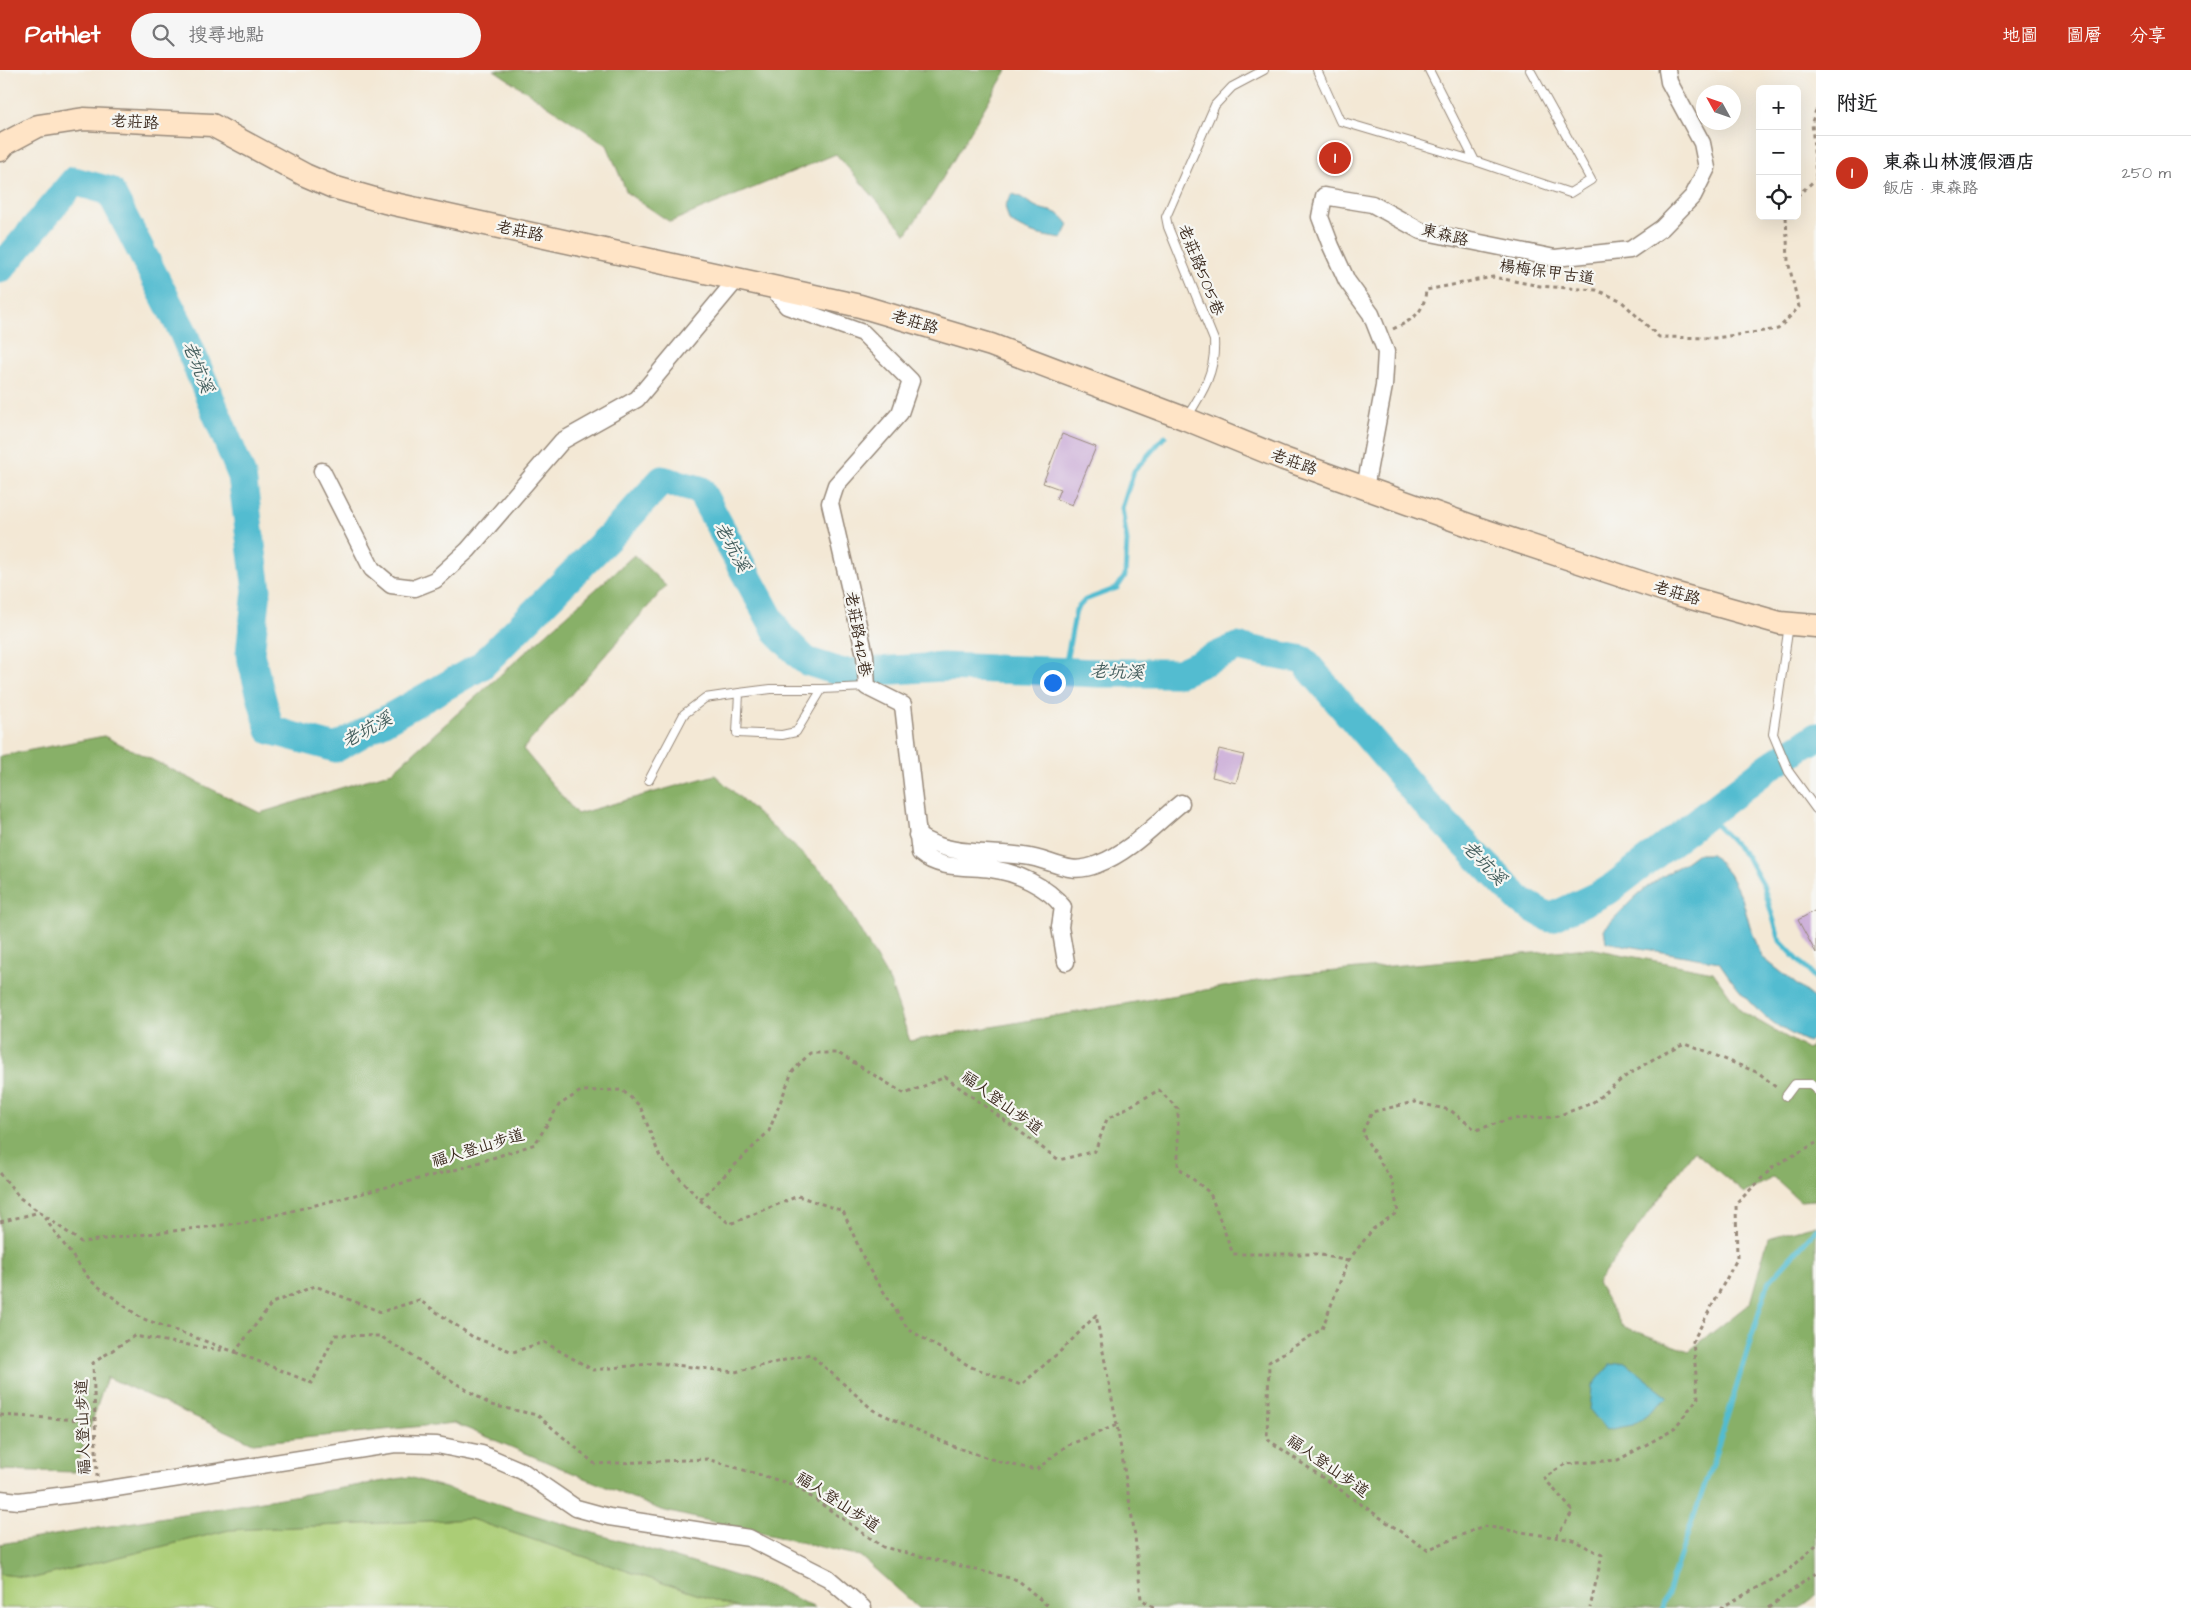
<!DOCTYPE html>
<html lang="zh-TW">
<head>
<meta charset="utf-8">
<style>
  :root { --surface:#fff; --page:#f6f6f6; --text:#202124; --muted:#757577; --line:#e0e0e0; --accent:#c8321e }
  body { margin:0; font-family:"Architects Daughter","LXGW WenKai TC",sans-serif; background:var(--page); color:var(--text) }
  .controls { position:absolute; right:15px; top:15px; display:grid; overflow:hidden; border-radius:8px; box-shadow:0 5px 20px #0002 }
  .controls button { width:45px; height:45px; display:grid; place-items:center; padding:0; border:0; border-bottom:1px solid var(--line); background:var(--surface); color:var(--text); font:25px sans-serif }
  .compass { position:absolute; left:1696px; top:15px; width:45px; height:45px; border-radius:50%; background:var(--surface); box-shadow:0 5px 20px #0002; rotate:310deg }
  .you { position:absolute; left:1052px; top:612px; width:18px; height:18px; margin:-12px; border:4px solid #fff; border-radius:50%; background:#1a73e8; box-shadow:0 0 0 8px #1a73e833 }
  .badge { display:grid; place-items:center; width:32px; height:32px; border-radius:50%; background:var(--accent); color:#fff; font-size:16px; font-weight:700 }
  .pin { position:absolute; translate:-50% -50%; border:2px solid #fff; box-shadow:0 1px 5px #0006 }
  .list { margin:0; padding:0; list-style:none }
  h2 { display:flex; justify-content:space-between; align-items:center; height:65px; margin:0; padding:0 20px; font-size:21px }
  h2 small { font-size:16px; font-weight:400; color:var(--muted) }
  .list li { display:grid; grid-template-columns:32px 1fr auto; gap:15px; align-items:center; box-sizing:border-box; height:75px; padding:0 20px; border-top:1px solid var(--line) }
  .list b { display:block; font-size:19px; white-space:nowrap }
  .list p { margin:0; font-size:16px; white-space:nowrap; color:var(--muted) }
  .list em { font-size:16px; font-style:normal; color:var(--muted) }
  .icon { flex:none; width:28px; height:28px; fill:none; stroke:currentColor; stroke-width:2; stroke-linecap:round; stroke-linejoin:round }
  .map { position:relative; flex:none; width:1816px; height:1538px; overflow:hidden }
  header { display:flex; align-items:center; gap:30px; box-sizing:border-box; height:70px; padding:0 25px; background:var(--accent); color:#fff }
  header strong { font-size:24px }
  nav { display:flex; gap:28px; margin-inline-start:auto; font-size:18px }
  .search { width:350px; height:45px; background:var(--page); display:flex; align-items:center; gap:12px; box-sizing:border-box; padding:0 18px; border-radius:28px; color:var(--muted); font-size:19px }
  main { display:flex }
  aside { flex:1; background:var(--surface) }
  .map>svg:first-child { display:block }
</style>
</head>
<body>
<header>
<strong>Pathlet</strong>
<div class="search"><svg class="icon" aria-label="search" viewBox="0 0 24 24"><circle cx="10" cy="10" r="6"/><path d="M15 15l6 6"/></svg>搜尋地點</div>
<nav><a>地圖</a><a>圖層</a><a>分享</a></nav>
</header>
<main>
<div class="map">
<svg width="1816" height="1538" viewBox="0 0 1816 1538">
  <rect width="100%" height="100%" fill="#f6f6f2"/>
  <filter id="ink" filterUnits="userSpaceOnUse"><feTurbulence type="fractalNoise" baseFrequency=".02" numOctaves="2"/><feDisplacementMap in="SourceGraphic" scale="10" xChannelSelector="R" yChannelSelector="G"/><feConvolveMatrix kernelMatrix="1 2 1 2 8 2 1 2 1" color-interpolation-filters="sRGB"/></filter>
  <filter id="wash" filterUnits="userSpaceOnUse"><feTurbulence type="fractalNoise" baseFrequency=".0096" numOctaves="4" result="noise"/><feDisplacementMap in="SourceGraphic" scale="20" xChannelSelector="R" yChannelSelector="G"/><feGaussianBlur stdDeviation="1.12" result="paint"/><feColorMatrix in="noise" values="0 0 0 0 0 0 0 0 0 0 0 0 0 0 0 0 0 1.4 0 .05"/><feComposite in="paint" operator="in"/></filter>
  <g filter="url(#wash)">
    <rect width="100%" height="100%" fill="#f3e8d5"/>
    <path fill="#abcd76" stroke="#737c4a" d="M471 1449 738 1538H0V1504L34 1508 229 1460Z"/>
    <path fill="#88b067" stroke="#626d42" d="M494 0H1007L932 126 906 164 836 84 670 152 627 123 607 75Z
      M634 485 666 516 523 679 577 744 715 705 831 810 890 912 910 971 1292 905 1589 878 1713 902 1741 941 1807 979 1816 972V1130L1800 1131 1774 1107 1744 1123 1694 1081 1597 1213 1622 1256 1689 1281 1750 1233 1768 1168 1816 1155V1526L1800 1538H919L860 1486 661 1440 454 1353 253 1373 107 1307 75 1402 0 1400V686L104 666 260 743 392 702Z
      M409 1407 772 1517 815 1538H738L471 1449 229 1460 34 1508 0 1504V1474Z"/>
    <path fill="#53bcd0" stroke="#477377" d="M1012 124C1022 126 1025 131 1033 135 1048 144 1057 137 1069 155L1062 169C1042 166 1025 163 1009 151L1005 136Z
      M1696 784H1712L1729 804 1742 828 1750 857 1762 887 1816 930V966L1808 972C1765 953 1745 931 1719 892L1606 872 1604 859C1619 844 1633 827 1650 815 1665 804 1681 796 1696 784Z
      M1625 1292 1669 1327 1633 1355 1606 1360 1590 1340 1592 1316 1610 1295Z"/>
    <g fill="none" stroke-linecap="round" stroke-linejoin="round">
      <path stroke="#53bcd0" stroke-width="5" d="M1064 602 1076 540 1085 530 1117 518 1125 506 1127 471 1122 438 1134 401 1165 366
        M1707 745 1747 787 1763 815 1780 871 1816 909
        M1662 1538 1719 1374 1768 1213 1816 1159"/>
      <path stroke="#53bcd0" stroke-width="29" d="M0 199 74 111 110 121 183 262 242 406 257 520 250 584 270 660 336 678 481 596 624 452 662 410 700 420 778 563 806 591 843 603 943 597 1098 603H1179L1237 577 1303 590 1423 731 1521 831 1550 848 1609 820 1770 696 1816 667"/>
    </g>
    <g id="blocks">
      <path fill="#cdb0d9" d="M1062 364 1096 377 1072 435 1056 429 1060 419 1043 413Z
        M1219 679 1244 685 1236 713 1212 707Z
        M1816 840V883L1798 850Z"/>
    </g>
  </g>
  <g filter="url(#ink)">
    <use href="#blocks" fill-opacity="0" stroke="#97897a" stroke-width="1"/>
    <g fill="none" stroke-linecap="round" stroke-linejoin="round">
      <defs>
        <path id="lane" d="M1317 0 1340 51 1475 91 1570 123 1591 110 1530 0
          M1429 0 1475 91
          M1187 347C1203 322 1216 301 1214 270L1168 157 1166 147 1215 35 1232 17 1264 0
          M1789 555 1773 664 1789 702 1816 739
          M739 623 771 619H822
          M649 710 684 644 705 628 739 623 737 663 782 665 796 662 822 619 867 617
          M1786 1026 1795 1014H1811L1816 1020"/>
        <path id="street" d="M771 216 787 236 863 263 911 311 900 343 836 415 830 433 865 585 867 617 903 635 920 783C940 800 967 796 991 799 1016 802 1048 817 1063 837L1060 857 1066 892
          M322 401 372 499 391 515 415 518 435 510 468 480 562 371 637 329 737 209
          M1365 418 1384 316 1386 282 1371 244 1347 211 1331 176 1320 147 1324 126 1372 134 1421 161 1555 188 1630 180 1662 158 1693 126 1707 98 1702 73 1669 12 1667 0
          M917 765C948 787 989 781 1024 786 1053 789 1067 807 1098 794 1130 782 1155 754 1181 733
          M0 1429 19 1431 97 1421 395 1374 437 1375 482 1384 522 1401 576 1438 609 1447 749 1468 828 1508 863 1538"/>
        <path id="secondary" d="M0 80 6 73 38 56 84 49 212 55 305 105 333 117 385 132 860 236 991 275 1186 349 1284 389 1477 458 1670 522 1780 553 1816 556"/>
      </defs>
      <use href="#lane" stroke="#97897a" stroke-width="10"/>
      <use href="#street" stroke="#97897a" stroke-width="19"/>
      <use href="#secondary" stroke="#97897a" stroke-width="25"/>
      <path stroke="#97897a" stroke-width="3" stroke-dasharray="4 4" stroke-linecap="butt" d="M1816 40 1812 52 1816 107
        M1797 126 1816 109
        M1393 259C1414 249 1424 243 1426 220L1493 207 1540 216 1596 220 1620 230 1659 267 1715 268 1778 259 1799 237 1788 191 1786 146
        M0 1103 20 1128 81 1172 248 1152 462 1098 535 1074 559 1035 581 1021 622 1020 640 1036 660 1087 700 1130 769 1061 792 1002 810 983H838L905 1024 945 1007 1059 1090 1095 1081 1107 1049 1159 1020 1178 1039V1097L1210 1123 1233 1184H1317L1348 1191 1322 1259 1269 1292 1267 1369 1427 1480 1483 1456 1573 1470 1602 1485 1590 1538
        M700 1130 730 1154 798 1126 843 1141 867 1196 908 1259 971 1297 1021 1315 1064 1278 1096 1245 1117 1355
        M0 1152 40 1142 91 1211 141 1248 235 1282 272 1233 315 1216 381 1242 419 1230 473 1267 513 1282 544 1272 593 1300 657 1293 735 1302 810 1284 873 1340 955 1377 1000 1392 1036 1400 1066 1376 1117 1355 1135 1466 1141 1529 1155 1538
        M1348 1191 1373 1159 1398 1142 1392 1111 1362 1063 1372 1042 1414 1032 1450 1040 1476 1060 1510 1049 1555 1047 1592 1033 1626 1006 1663 983 1685 973 1759 1003 1778 1019
        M235 1282 312 1313 335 1265 380 1266 491 1335 537 1345 595 1394 707 1389 794 1415 883 1477 1018 1510 1050 1538
        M0 1345 95 1351
        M97 1407 93 1293 134 1266 226 1281
        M1556 1467 1573 1441 1544 1408 1565 1394 1618 1390 1673 1360 1698 1328 1693 1271 1737 1189 1736 1134 1774 1096 1816 1073
        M1720 1538 1788 1501 1816 1475
        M1768 1538 1816 1503"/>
      <use href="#lane" stroke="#fff" stroke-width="8"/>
      <use href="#street" stroke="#fff" stroke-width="16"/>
      <use href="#secondary" stroke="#ffe4c6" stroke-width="22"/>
    </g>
  </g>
  <g text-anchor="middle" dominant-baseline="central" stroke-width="4.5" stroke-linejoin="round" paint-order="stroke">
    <g font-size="16" fill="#3b2a1e" stroke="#f6f6f2">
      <text transform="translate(135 52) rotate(3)">老莊路</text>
      <text transform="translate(520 161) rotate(12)">老莊路</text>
      <text transform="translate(1445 165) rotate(14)">東森路</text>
      <text transform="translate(1201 200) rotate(68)">老莊路505巷</text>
      <text transform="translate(1547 202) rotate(8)">楊梅保甲古道</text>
      <text transform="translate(915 252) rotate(17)">老莊路</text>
      <text transform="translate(1294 392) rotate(20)">老莊路</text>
      <text transform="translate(1677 523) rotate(17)">老莊路</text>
      <text transform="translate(858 564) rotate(80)">老莊路412巷</text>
      <text transform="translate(1002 1033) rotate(36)">福人登山步道</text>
      <text transform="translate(478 1078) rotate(-17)">福人登山步道</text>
      <text transform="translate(83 1357) rotate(-92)">福人登山步道</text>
      <text transform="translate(1328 1396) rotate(35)">福人登山步道</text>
      <text transform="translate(838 1432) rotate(33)">福人登山步道</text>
    </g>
    <g font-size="18" font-style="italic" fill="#435d5c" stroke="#f6f6f2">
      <text transform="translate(198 297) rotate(68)">老坑溪</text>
      <text transform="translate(732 477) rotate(61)">老坑溪</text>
      <text transform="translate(1117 602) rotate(2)">老坑溪</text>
      <text transform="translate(367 660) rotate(-29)">老坑溪</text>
      <text transform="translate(1484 793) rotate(46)">老坑溪</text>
    </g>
  </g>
</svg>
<div class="controls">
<button>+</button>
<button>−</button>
<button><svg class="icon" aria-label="locate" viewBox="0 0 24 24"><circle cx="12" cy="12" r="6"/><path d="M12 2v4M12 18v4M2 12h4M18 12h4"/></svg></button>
</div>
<svg class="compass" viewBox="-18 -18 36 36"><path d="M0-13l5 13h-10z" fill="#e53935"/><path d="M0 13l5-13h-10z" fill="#757577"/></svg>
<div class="you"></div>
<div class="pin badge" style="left:1335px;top:88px">1</div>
</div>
<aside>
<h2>附近<small></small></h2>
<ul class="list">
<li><span class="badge">1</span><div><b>東森山林渡假酒店</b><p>飯店 · 東森路</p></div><em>250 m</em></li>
</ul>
</aside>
</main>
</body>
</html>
